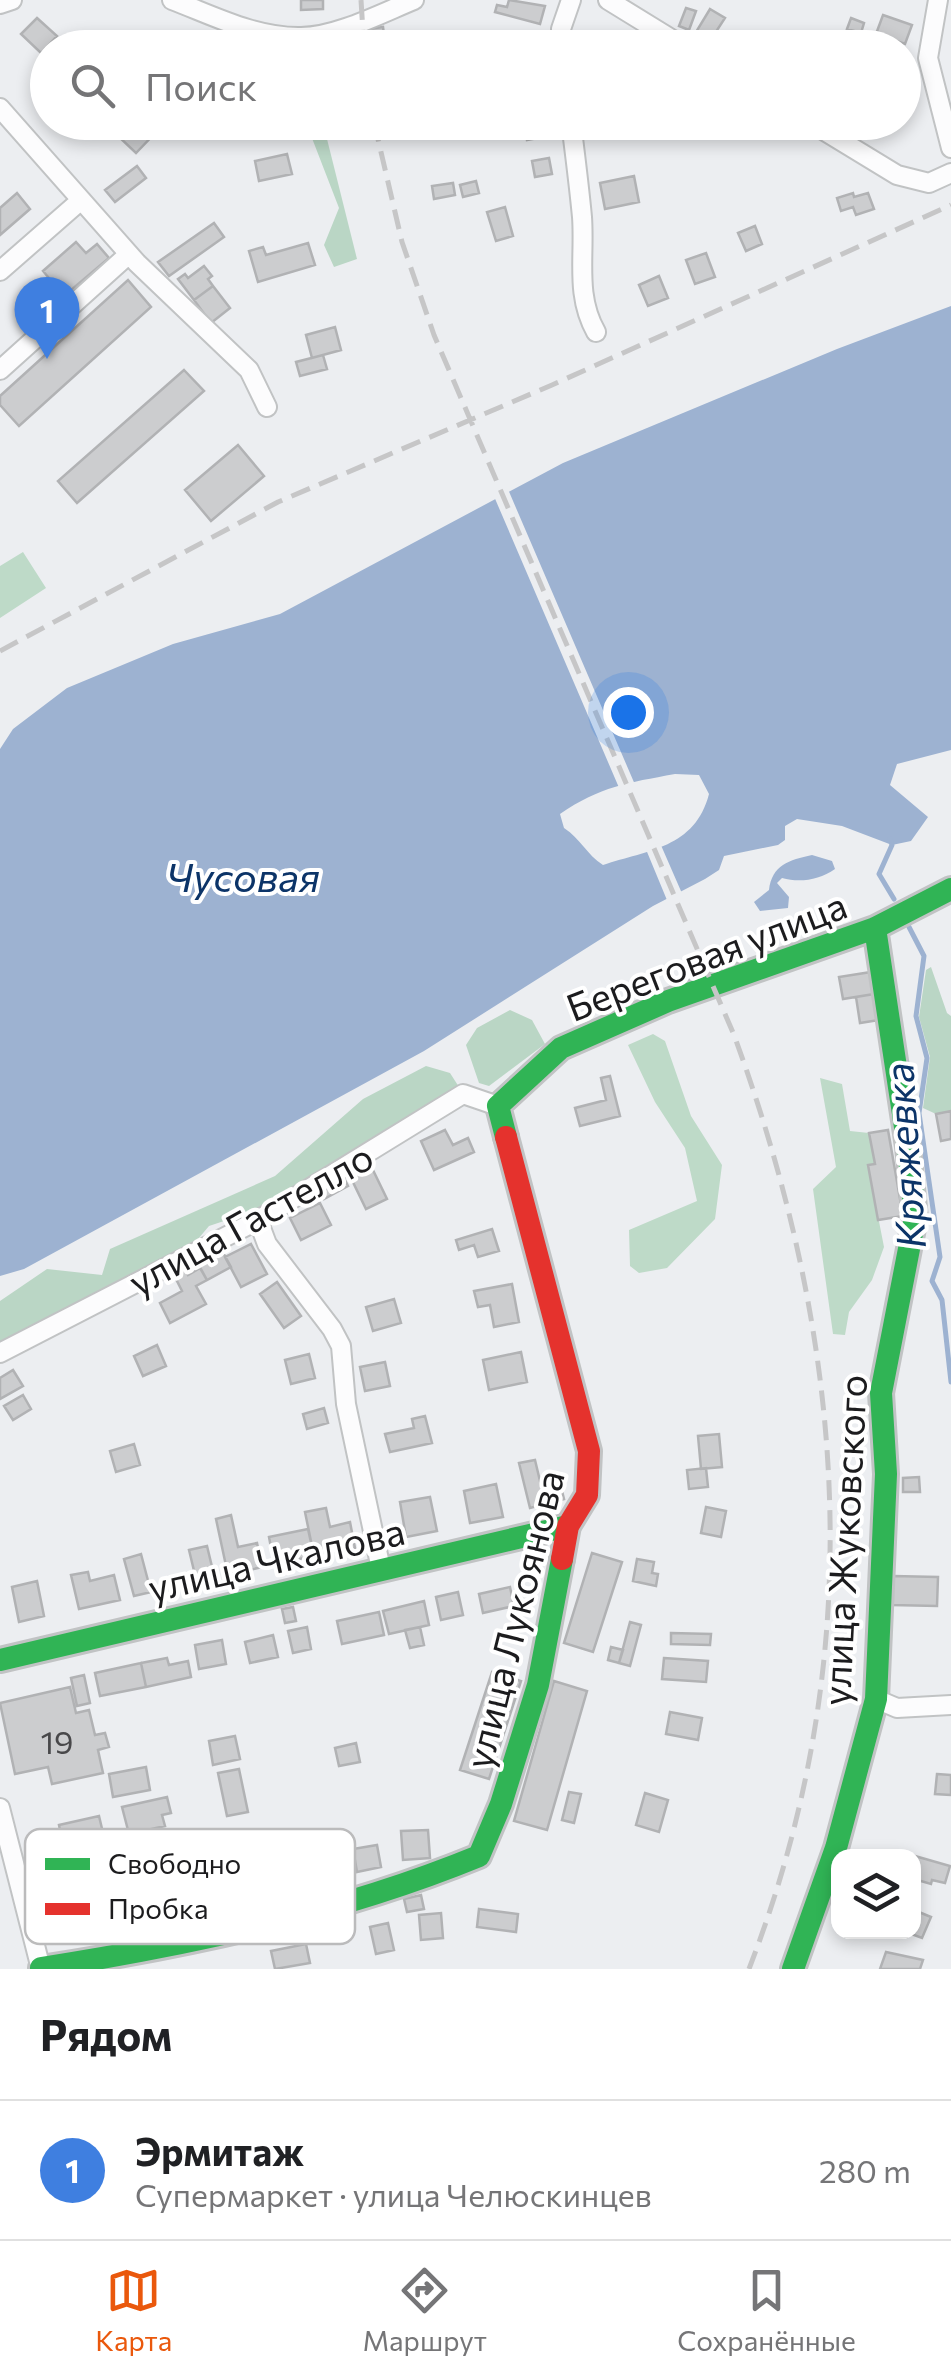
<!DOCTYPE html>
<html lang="ru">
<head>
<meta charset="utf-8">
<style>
  :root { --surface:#fff; --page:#f6f6f6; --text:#202124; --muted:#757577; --line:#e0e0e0; --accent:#ea580c }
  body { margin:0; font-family:Commissioner,sans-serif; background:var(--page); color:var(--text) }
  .controls { position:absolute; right:30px; bottom:30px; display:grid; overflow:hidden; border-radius:20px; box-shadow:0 5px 15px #0003 }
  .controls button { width:90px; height:90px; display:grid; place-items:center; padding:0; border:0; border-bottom:2px solid var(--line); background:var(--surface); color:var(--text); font:50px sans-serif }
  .you { position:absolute; left:628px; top:712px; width:35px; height:35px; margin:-25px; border:8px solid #fff; border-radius:50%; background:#1a73e8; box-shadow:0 0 0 15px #1a73e833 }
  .badge { display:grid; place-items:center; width:65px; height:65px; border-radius:50%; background:var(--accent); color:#fff; font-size:32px; font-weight:700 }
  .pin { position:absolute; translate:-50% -82px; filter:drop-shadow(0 2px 5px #0008) }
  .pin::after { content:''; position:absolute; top:52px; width:35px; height:30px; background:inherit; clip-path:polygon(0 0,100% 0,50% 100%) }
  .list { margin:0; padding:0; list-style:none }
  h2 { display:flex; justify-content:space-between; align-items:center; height:130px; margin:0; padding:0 40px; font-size:42px }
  h2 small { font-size:32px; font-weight:400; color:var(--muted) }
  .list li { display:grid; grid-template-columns:65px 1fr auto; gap:30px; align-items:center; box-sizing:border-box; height:140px; padding:0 40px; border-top:2px solid var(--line) }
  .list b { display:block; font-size:38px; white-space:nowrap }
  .list p { margin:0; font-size:32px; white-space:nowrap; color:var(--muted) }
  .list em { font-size:32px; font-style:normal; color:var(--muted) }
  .icon { flex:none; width:55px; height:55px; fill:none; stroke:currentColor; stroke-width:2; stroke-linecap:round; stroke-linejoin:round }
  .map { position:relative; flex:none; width:951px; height:1969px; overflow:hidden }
  .search { position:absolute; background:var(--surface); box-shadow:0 5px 15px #0003; left:30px; right:30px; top:30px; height:110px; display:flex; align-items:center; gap:25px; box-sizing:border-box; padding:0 35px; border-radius:55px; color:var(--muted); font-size:38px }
  .sheet { height:270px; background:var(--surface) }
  nav { display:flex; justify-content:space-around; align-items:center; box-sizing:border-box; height:140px; border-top:2px solid var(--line); background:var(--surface); font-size:28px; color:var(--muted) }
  nav a { display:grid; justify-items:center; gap:5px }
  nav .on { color:var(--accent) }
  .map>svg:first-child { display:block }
</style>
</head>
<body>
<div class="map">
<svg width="951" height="1969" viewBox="0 0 951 1969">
  <rect width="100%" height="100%" fill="#eceef1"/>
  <path fill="#bedac8" d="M23 552 46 588 0 618V566Z
    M653 1034 665 1041 691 1116 722 1165 715 1219 667 1268 639 1273 630 1266 629 1230 697 1201 685 1148 655 1102 628 1045Z
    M820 1078 842 1084 850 1131 869 1133 875 1164 868 1165 884 1247 872 1280 849 1312 845 1335 833 1334 813 1189 836 1167Z"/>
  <path fill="#bad6c5" d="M300 123H323L357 259 334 267 324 245 339 208 310 133Z
    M931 967 947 1013 951 1016V1111L936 1114 923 1108 930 1057 919 1017 926 970Z
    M510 1010 532 1020 545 1044 489 1086 479 1083 466 1045 477 1028Z
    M426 1066 450 1073 459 1087 254 1211 209 1226 193 1245 0 1346V1301L47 1269 102 1275 110 1249 275 1176 363 1099Z"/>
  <path fill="#9db2d1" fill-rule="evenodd" d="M951 306V750L897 764 890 785 928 817 911 841 892 845 842 826 797 819 785 826V840L778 845 724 856 719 870 705 879 653 906 424 1051 24 1269 0 1276V749L13 729 67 688 173 644 280 614 563 463 837 349ZM675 774 699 775 709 794C695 848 648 850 603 865 586 854 581 839 564 828L560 814C601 786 627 783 675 774Z
    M812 855 832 861 835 869C819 880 800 883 782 878L777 883 789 897 788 908 760 911 754 902 769 890C772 865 789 860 812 855Z"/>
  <path fill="#eceef1" d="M507 487 636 787 620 790 493 494Z
    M660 843 684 898 669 905 645 847Z"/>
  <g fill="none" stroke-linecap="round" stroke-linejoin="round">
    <path stroke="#9db2d1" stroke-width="5" d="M890 839 892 845 879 874 894 899
      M909 927 924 956 916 1016 927 1058 919 1113 940 1257 932 1281 942 1300 951 1382"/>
  </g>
  <path fill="#cccdcf" stroke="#b1b2b4" stroke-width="2.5" d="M301 0H323V9L301 10Z
    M509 0 545 6 540 24 495 12 497 5 507 7Z
    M686 8 696 11 689 30 679 26Z
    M710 9 725 18 710 41 696 32Z
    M883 15 912 25 905 44 876 34Z
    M37 18 57 36 41 53 21 34Z
    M851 18 864 23 861 33 847 29Z
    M383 27 384 35 390 34 391 40 372 43 369 29Z
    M619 32 645 37 643 48 616 47Z
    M908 68 914 89 904 92V69Z
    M131 122H150L158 130 136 153 118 136Z
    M524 122H547L549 136 527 140Z
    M587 122H614L615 125 589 132Z
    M287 154 292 174 259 181 255 161Z
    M549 158 552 174 535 177 532 161Z
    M137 166 146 178 115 202 105 190Z
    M634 176 639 202 605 209 600 183Z
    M476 181 479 193 463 197 460 185Z
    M453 183 455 195 434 199 432 186Z
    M17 193 30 209 0 235V208Z
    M853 193 854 197 868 193 874 209 856 215 853 207 841 211 837 198Z
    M505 207 513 236 496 241 487 212Z
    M214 223 224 237 169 276 158 262Z
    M755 226 762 244 746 251 738 233Z
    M76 242 86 253 97 244 109 258 64 296 43 271Z
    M308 243 315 265 258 282 249 251 263 247 266 255Z
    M706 253 715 277 695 284 686 260Z
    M204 266 212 276 208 279 213 286 194 300 178 279 185 274 188 278Z
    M659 276 668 298 648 306 639 285Z
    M128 280 151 307 19 426 0 405V396Z
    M213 286 230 308 211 323 194 300Z
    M335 327 341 350 312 358 306 335Z
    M323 355 327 369 300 376 296 362Z
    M184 370 204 391 77 503 58 481Z
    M238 445 264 476 211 521 185 490Z
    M871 972 874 994 843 999 839 977Z
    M874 994 879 1020 860 1023 856 997Z
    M610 1076 620 1116 580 1126 575 1108 606 1100 601 1078Z
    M951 1111V1139L941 1141 936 1114Z
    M445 1130 453 1145 468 1138 474 1152 434 1170 421 1141Z
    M888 1130 903 1216 878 1220 868 1165 875 1164 869 1133Z
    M372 1168 387 1199 366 1209 351 1178Z
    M342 1174 348 1186 324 1199 318 1188Z
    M320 1203 331 1225 301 1240 290 1218Z
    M492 1229 499 1251 478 1257 474 1245 459 1250 456 1240Z
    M251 1244 267 1274 241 1287 225 1257Z
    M220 1247 231 1267 207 1280 196 1260Z
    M184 1268 188 1275 200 1268 207 1280 196 1286 206 1304 170 1323 160 1303 182 1291 173 1273Z
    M277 1282 301 1316 284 1328 260 1294Z
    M512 1284 519 1322 494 1327 490 1305 478 1307 474 1291Z
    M394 1299 401 1323 373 1331 366 1307Z
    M157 1345 166 1366 143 1376 134 1356Z
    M521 1352 527 1382 489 1390 483 1360Z
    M309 1354 315 1378 291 1384 285 1360Z
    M385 1362 390 1386 365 1391 360 1367Z
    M13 1370 23 1386 0 1399V1378Z
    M23 1395 31 1409 13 1420 4 1406Z
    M324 1408 328 1423 307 1429 303 1414Z
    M425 1416 432 1443 390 1452 385 1434 414 1428 412 1419Z
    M719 1434 722 1467 701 1469 698 1436Z
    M134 1444 140 1465 116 1472 110 1451Z
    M535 1460 540 1481 553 1478 555 1484 560 1483 564 1499 530 1508 519 1463Z
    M706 1468 708 1487 689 1489 687 1470Z
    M919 1477 920 1492H903V1478Z
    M496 1484 503 1517 470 1523 464 1491Z
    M430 1497 437 1531 406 1537 400 1502Z
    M706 1507 726 1511 721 1537 701 1533Z
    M326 1508 330 1527 350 1522 355 1548 314 1556 305 1512Z
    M231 1515 238 1547 257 1543 262 1567 228 1575 216 1519Z
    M308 1529 314 1556 274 1564 269 1537Z
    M207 1546 214 1575 196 1579 189 1550Z
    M592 1553 622 1562 593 1652 564 1643Z
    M141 1554 151 1592 134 1596 124 1559Z
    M637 1559 654 1562 652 1573 658 1574 656 1586 633 1581Z
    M88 1572 90 1581 114 1575 120 1600 79 1609 71 1575Z
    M893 1576 938 1577 937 1606 892 1605Z
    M37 1581 44 1616 19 1622 12 1587Z
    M510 1587 514 1606 483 1613 479 1594Z
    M458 1592 463 1615 441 1620 436 1597Z
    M424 1601 429 1625 389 1634 383 1611Z
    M293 1607 296 1621 285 1623 282 1609Z
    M379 1612 384 1635 342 1644 337 1621Z
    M630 1622 641 1625 630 1666 619 1663Z
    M307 1627 311 1649 293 1653 288 1631Z
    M420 1627 424 1645 410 1648 405 1630Z
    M671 1633 711 1634 710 1645 671 1644Z
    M273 1635 278 1657 250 1663 245 1642Z
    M222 1640 226 1664 199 1669 195 1645Z
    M611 1647 623 1650 619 1663 608 1660Z
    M167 1658 169 1665 188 1661 191 1677 146 1687 141 1663Z
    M664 1658 708 1661 706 1682 662 1679Z
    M141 1663 146 1687 100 1696 95 1673Z
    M492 1672 521 1681 489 1779 460 1770Z
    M84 1675 90 1703 77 1706 71 1678Z
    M554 1681 587 1691 547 1830 514 1821Z
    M70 1687 76 1713 89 1710 95 1735 105 1733 109 1747 98 1750 103 1773 52 1784 48 1767 15 1774 0 1703Z
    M670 1712 702 1718 698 1740 666 1734Z
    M235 1736 240 1759 213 1765 209 1741Z
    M356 1743 360 1762 339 1766 335 1748Z
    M146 1767 150 1790 113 1797 109 1774Z
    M239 1769 248 1812 227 1816 218 1773Z
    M937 1774 951 1775V1795L935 1794Z
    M569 1792 581 1794 574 1823 562 1820Z
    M645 1793 668 1800 659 1832 636 1825Z
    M167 1797 171 1813 162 1815 165 1826 129 1834 122 1807Z
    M99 1816 104 1837 63 1846 59 1825Z
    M428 1830 430 1858 403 1860 401 1831Z
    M377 1845 381 1867 357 1872 353 1849Z
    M915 1856 950 1866 945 1883 932 1880 931 1884 914 1879Z
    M421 1895 424 1909 407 1912 404 1899Z
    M479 1909 518 1914 516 1932 477 1927Z
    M914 1910 931 1917 922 1938 906 1932H914Z
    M441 1913 443 1938 421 1940 419 1915Z
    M388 1923 394 1950 376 1954 370 1927Z
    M306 1944 310 1963 275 1969 271 1951Z
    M886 1952 923 1960 920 1969H880Z"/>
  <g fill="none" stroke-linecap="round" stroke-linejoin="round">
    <defs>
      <path id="street" d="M172 0C214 16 256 38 301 37 336 37 382 13 414 0
        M608 0 686 48
        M938 0 928 58 951 148
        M0 4 12 0
        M563 48 561 29 571 0
        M0 108 137 263 249 370 267 407
        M571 122C575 154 579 185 582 217 585 257 575 295 596 332
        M810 122 897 175 929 183 951 173
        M0 271 80 201
        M0 370 129 254
        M258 1220 267 1244 332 1329 341 1346 346 1404 381 1569
        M0 1353 258 1220 463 1094 498 1106
        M876 1699 897 1708 951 1705
        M0 1808 41 1969"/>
      <path id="fast" d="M506 1137 498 1106 561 1048 668 1001 875 928 951 889
        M0 1660 568 1526
        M41 1968C189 1945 340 1913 479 1856L501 1804 538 1685 562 1559
        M793 1969 836 1848 876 1699 886 1474 881 1393 915 1218 908 1147 875 928"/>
      <path id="jam" d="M506 1137 589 1451 587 1495 568 1526 562 1559"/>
    </defs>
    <use href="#street" stroke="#c1c3c4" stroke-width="22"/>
    <use href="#fast" stroke="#c1c3c4" stroke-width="28"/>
    <use href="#jam" stroke="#c1c3c4" stroke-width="28"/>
    <use href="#street" stroke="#fcfcfd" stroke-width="18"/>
    <use href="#fast" stroke="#30b455" stroke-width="22"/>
    <use href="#jam" stroke="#e5322d" stroke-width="22"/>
    <path stroke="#c6c6c7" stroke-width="5" stroke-dasharray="20 10" stroke-linecap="butt" d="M361 0 364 48
      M374 122 402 242 434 335 734 1035C848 1346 870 1656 749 1969
      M0 651 278 502 552 385 951 205"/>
  </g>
  <g text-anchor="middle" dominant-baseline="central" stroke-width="8" stroke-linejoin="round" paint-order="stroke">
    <g font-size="32" fill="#48484a">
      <text x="57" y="1741">19</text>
    </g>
    <g font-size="38" fill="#1c1c1e" stroke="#fff">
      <text transform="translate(706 955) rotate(-21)">Береговая улица</text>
      <text transform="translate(250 1218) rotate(-29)">улица Гастелло</text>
      <text transform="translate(843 1540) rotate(-87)">улица Жуковского</text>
      <text transform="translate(276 1558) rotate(-13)">улица Чкалова</text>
      <text transform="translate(513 1619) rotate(-76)">улица Лукоянова</text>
    </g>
    <g font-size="40" font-style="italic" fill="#0c3468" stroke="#fff">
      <text x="243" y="875">Чусовая</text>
      <text transform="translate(903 1156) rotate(-94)">Кряжевка</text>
    </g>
  </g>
  <rect x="25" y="1829" width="330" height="115" rx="15" fill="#fff" stroke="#bbbbbc" stroke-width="2.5"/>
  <rect x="45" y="1858" width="45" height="12" fill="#30b455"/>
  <rect x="45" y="1903" width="45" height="12" fill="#e5322d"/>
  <g font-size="28" fill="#1c1c1e">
    <text x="108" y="1874">Свободно</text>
    <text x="108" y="1919">Пробка</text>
  </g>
</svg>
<div class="controls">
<button><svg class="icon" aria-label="layers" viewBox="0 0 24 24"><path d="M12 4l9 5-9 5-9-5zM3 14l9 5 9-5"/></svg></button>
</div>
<div class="you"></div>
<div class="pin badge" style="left:47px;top:359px;background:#3f7fe0">1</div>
<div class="search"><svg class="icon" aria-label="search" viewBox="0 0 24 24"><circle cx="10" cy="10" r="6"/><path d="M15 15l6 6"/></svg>Поиск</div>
</div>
<section class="sheet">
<h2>Рядом<small></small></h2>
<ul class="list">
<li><span class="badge" style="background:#3f7fe0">1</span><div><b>Эрмитаж</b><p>Супермаркет · улица Челюскинцев</p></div><em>280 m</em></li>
</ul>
</section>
<nav>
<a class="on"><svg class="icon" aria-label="map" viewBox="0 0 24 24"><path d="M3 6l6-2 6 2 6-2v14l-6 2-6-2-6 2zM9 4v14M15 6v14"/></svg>Карта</a>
<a><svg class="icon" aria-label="directions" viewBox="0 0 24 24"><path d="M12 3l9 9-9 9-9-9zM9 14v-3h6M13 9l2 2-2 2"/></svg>Маршрут</a>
<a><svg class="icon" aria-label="saved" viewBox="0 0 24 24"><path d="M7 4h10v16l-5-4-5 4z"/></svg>Сохранённые</a>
</nav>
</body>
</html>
